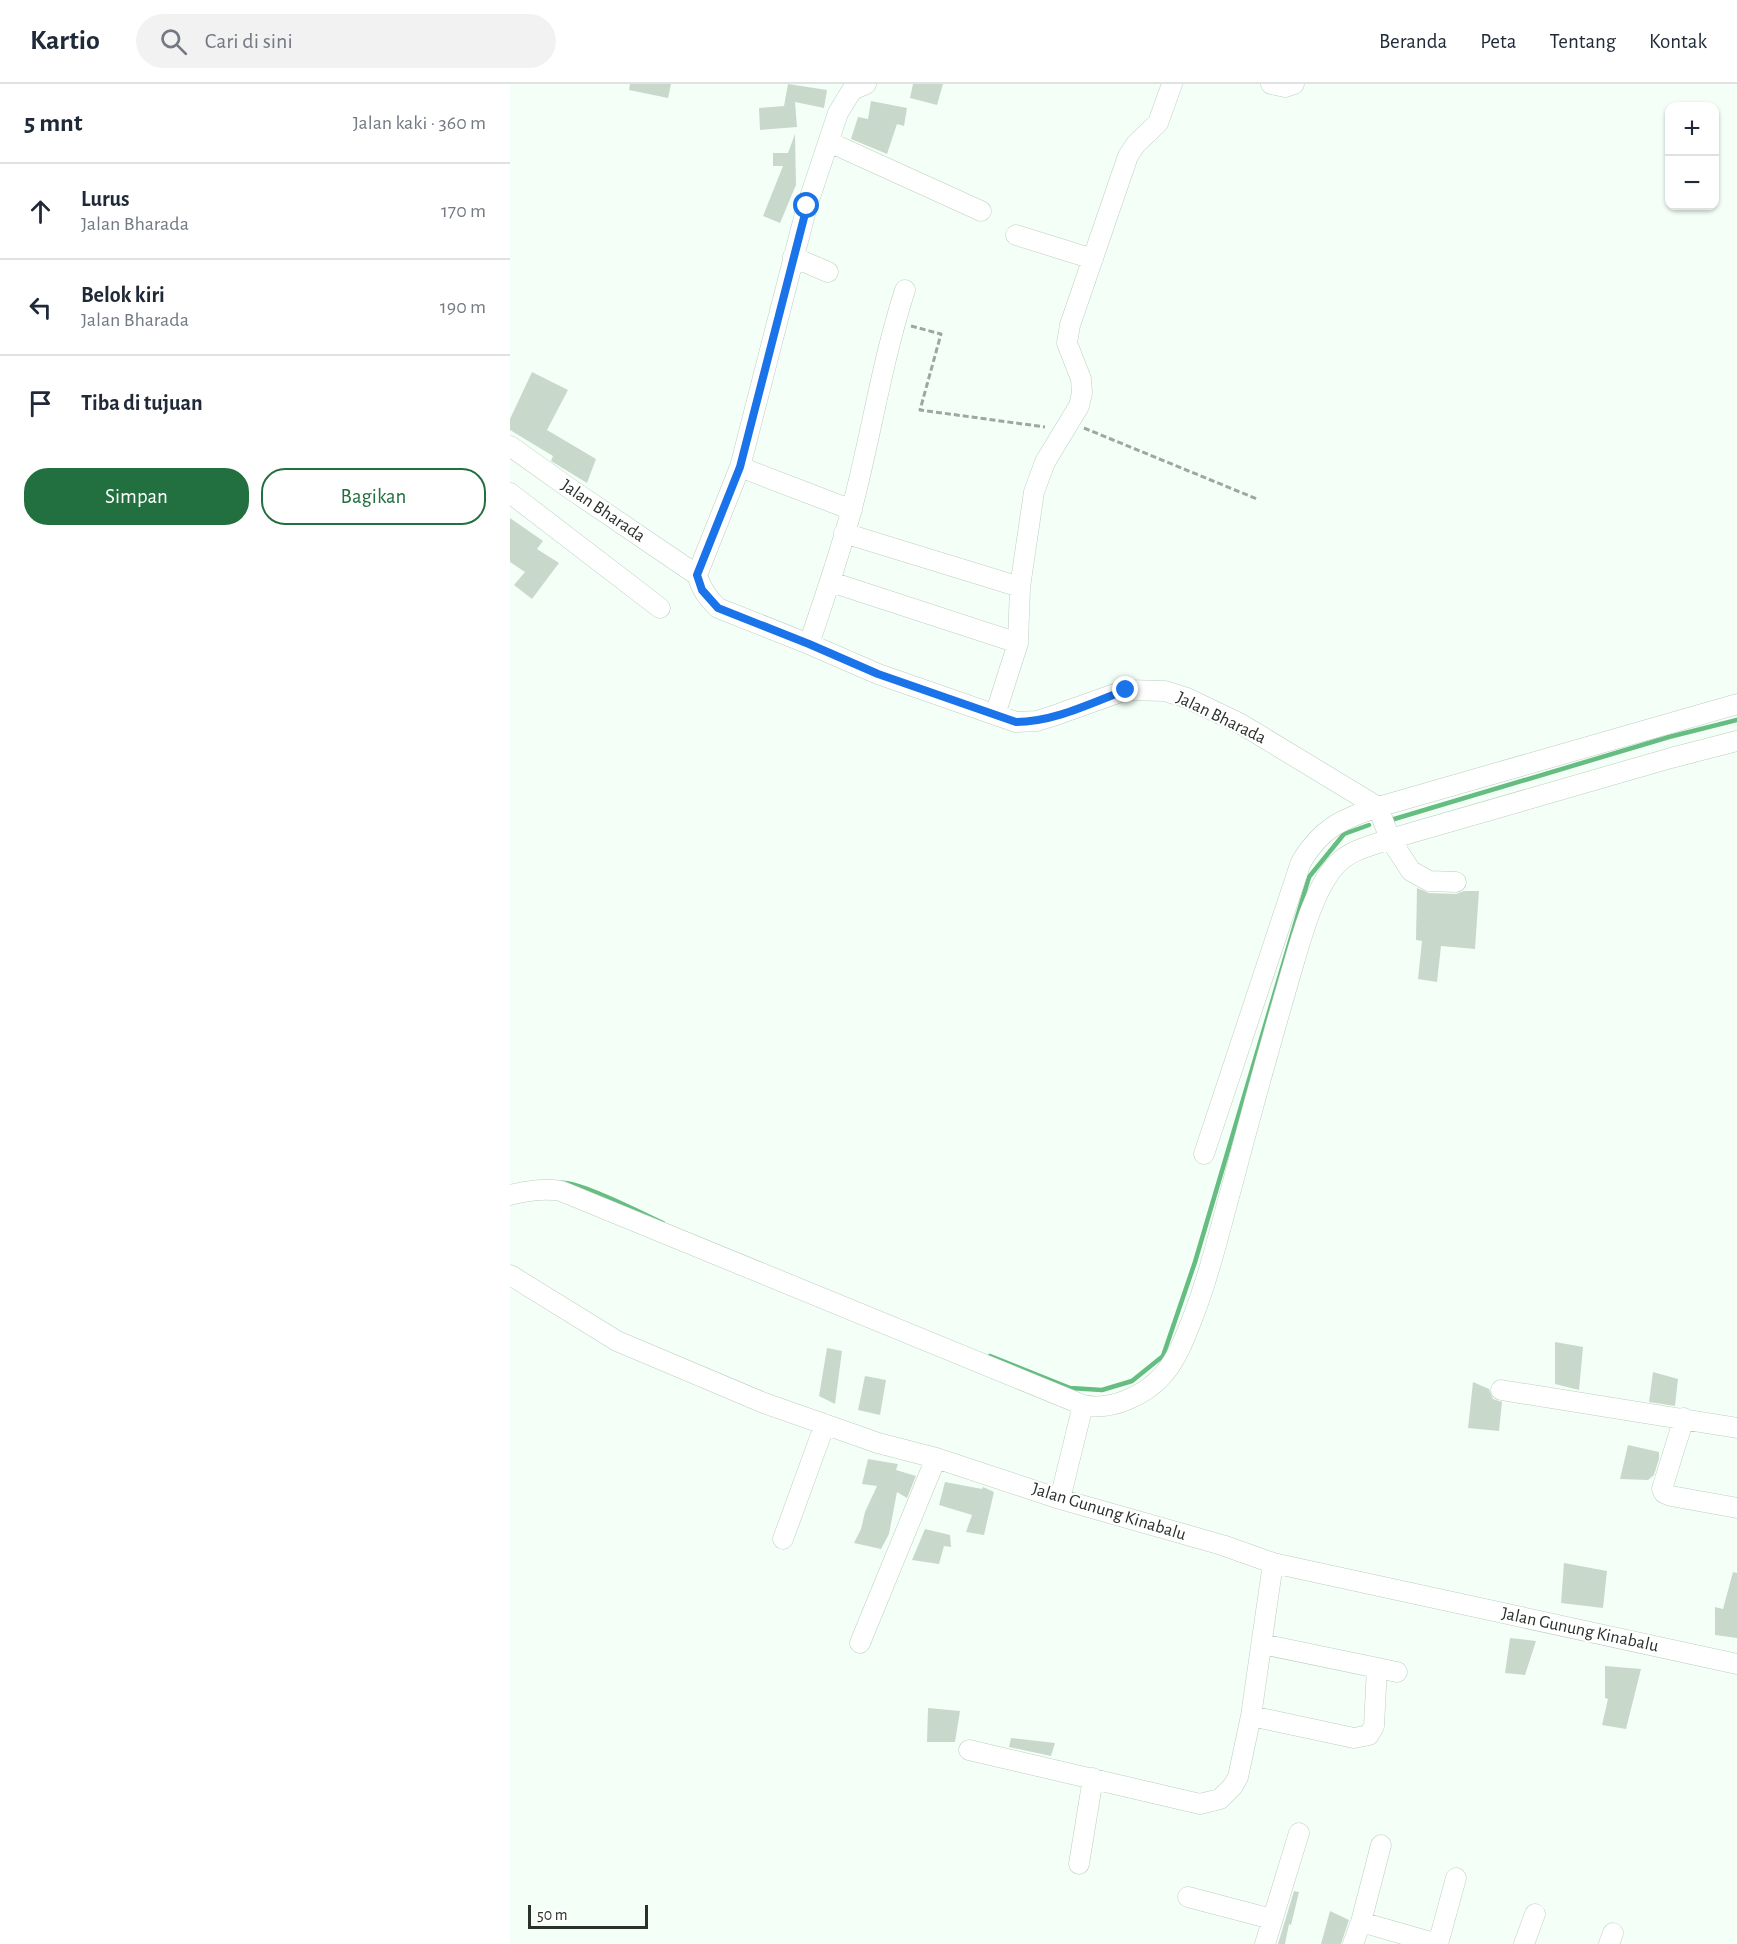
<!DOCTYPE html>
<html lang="id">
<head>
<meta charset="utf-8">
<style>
  :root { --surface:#fff; --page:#f2f2f3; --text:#1f2937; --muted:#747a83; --line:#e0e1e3; --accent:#22703f }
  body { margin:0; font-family:"Alegreya Sans",sans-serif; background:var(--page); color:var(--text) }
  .controls { position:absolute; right:18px; top:18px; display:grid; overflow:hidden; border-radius:12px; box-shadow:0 2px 4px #0004 }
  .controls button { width:54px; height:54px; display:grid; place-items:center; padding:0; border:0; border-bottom:2px solid var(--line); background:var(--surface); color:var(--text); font:30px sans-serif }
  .scale { position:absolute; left:18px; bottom:15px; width:120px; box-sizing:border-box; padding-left:6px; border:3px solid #2a302b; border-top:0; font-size:16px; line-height:21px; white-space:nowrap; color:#2a302b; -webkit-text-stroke:4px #fff; paint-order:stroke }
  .stop { position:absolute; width:18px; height:18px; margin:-14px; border:4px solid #1a73e8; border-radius:50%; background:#fff }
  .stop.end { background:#1a73e8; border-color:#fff; box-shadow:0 2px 6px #0008 }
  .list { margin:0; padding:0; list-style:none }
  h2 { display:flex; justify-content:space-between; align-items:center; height:78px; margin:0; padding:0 24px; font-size:26px }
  h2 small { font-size:20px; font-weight:400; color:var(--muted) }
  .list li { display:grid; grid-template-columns:39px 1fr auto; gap:18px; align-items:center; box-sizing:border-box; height:96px; padding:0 24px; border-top:2px solid var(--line) }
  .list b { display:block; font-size:22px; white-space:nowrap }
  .list p { margin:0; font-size:20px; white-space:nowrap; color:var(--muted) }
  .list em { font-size:20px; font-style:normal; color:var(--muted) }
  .actions { display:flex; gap:12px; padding:18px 24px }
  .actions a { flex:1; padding:14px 0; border:2px solid var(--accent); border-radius:24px; text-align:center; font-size:21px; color:var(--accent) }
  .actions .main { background:var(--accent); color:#fff }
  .icon { flex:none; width:33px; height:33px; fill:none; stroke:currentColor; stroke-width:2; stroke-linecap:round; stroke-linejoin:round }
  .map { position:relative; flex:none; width:1227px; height:1860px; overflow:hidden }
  header { display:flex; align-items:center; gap:36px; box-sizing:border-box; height:84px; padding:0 30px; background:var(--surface); border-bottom:2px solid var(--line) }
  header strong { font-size:28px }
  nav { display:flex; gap:33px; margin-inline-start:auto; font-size:21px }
  .search { width:420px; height:54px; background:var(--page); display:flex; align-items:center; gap:15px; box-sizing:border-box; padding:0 21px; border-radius:33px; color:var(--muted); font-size:22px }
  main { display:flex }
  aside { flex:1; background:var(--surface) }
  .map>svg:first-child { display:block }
</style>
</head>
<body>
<header>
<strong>Kartio</strong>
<div class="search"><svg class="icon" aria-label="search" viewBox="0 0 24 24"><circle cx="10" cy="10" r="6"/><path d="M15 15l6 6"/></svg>Cari di sini</div>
<nav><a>Beranda</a><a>Peta</a><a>Tentang</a><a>Kontak</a></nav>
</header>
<main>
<aside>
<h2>5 mnt<small>Jalan kaki · 360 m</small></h2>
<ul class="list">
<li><svg class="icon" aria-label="ahead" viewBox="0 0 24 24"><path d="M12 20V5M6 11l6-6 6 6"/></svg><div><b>Lurus</b><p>Jalan Bharada</p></div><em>170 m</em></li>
<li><svg class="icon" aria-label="left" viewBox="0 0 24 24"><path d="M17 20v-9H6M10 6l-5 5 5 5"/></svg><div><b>Belok kiri</b><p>Jalan Bharada</p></div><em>190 m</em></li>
<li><svg class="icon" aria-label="arrive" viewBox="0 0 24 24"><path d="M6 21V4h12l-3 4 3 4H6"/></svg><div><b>Tiba di tujuan</b></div></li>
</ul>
<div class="actions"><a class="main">Simpan</a><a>Bagikan</a></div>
</aside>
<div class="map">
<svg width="1227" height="1860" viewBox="0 0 1227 1860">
  <rect width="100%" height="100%" fill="#f4fff7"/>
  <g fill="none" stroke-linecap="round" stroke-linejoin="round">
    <path stroke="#66bd81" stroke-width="4.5" d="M881 736 1159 653 1227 636
      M50 1099C65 1095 135 1131 153 1139
      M480 1272 560 1304 592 1306 622 1297 653 1272 685 1178 799 793 834 750 859 741"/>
  </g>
  <path fill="#c8d9cc" d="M120 0H161L158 14 119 6Z
    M278 0 317 6 314 24 285 18 287 43 250 46 249 24 274 22Z
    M403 0H433L427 21 400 14Z
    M361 17 397 24 394 42 387 40 377 70 341 55 348 33 358 35Z
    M285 50 286 101 270 139 253 132 273 82H263V69H278Z
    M22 288 58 306 37 346 86 375 77 399 41 377 43 372 0 346V335Z
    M0 434 33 457 27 465 49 479 22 515 4 501 15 488 0 478Z
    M907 804 919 809 946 810 954 807H969L965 865 931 862 927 898 908 895 912 857 906 856Z
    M1045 1258 1073 1263 1069 1306 1045 1300Z
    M317 1264 332 1267 325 1320 309 1312Z
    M1143 1288 1168 1295 1165 1322 1139 1318Z
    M355 1292 376 1296 370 1331 348 1326Z
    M963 1298 979 1305 983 1315 992 1318 989 1347 958 1344Z
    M1118 1361 1149 1368V1375L1144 1391 1138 1396 1110 1395Z
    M358 1375 388 1380 386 1386 406 1392 397 1414 387 1408 379 1450 371 1465 344 1459 351 1445 355 1428 367 1402 352 1400Z
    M435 1398 472 1405 473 1403 484 1408 474 1451 456 1448 462 1431 429 1421Z
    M415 1445 440 1451 441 1463 434 1462 429 1480 402 1476Z
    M1054 1479 1097 1487 1093 1524 1051 1519Z
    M1223 1488 1227 1489V1554L1205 1551V1523L1213 1525Z
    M1000 1554 1026 1557 1015 1591 995 1589Z
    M1095 1582 1131 1585 1116 1645 1092 1641 1098 1615 1095 1614Z
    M418 1624 450 1627 445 1658H417Z
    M501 1654 545 1659 541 1672 499 1663Z
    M784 1807 789 1808 781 1841 779 1840 775 1860H768Z
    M820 1827 839 1836 831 1860H811Z"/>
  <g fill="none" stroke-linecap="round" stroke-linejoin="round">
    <defs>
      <path id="street" d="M356 0 342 6 328 29 297 122 230 383 187 491C191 505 197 514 208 524L299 560 368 590 506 638 527 637 543 632 616 606 655 607 677 614 731 640 868 723 880 755 901 787 919 797 946 798
        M761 0 775 3 784 0
        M319 58 471 127
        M506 151 583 175
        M283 173 318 188
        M0 362 62 406 187 491
        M230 383 342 426
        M0 409 150 524
        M334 449 510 503
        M321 498 508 559
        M299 560C314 515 330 470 342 424 361 352 372 277 395 206
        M485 631 508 559 510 503 524 408 535 378 569 322 572 309 571 295 557 259 560 241 618 72 626 60 648 39 662 0
        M694 1070 791 778C811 744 832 735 868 723L1227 620
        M0 1111C17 1107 33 1104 51 1107L573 1321C601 1327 635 1312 654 1290 667 1274 674 1256 681 1238 699 1193 710 1145 723 1098 741 1029 760 961 780 892 790 859 803 805 827 780 840 766 863 761 880 755L1161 674 1227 657
        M0 1191 107 1257 254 1319 368 1359 426 1374 550 1415 712 1461 763 1479 1227 1580
        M991 1306 1227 1344
        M1174 1334 1152 1405 1154 1409 1161 1412 1227 1424
        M550 1415 573 1321
        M273 1455 315 1340
        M350 1559 426 1374
        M752 1560 887 1588
        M741 1632 844 1654 859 1651 864 1642 867 1584
        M459 1666 690 1720 710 1715 723 1702 728 1693 741 1632 763 1479
        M569 1780 583 1694
        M678 1813 762 1835
        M851 1838 871 1761
        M755 1860 789 1749
        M843 1860 851 1838 928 1860
        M928 1860 946 1794
        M1014 1860 1025 1830
        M1099 1860 1103 1849"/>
    </defs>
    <use href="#street" stroke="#bdcec1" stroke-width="21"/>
    <path stroke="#9ea7a0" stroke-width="3" stroke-dasharray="6 3" stroke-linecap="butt" d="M401 242 431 250 410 326 535 343
      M574 344 747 415"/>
    <use href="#street" stroke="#fff" stroke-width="20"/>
  </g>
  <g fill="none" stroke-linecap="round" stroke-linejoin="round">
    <path stroke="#1a73e8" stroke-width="8" d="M297 122 230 383 187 491 192 506 208 524 299 560 368 590 506 638C544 638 581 619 616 606"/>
  </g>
  <g text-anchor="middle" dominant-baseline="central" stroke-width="4.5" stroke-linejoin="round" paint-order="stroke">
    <g font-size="18" fill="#2a302b" stroke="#fff">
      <text transform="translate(93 427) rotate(34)">Jalan Bharada</text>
      <text transform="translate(711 634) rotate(26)">Jalan Bharada</text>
      <text transform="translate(599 1428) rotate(17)">Jalan Gunung Kinabalu</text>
      <text transform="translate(1070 1546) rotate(12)">Jalan Gunung Kinabalu</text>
    </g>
  </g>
</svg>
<div class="controls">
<button>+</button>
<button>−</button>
</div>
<div class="scale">50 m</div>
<div class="stop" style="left:297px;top:122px"></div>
<div class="stop end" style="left:616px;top:606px"></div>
</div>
</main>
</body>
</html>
